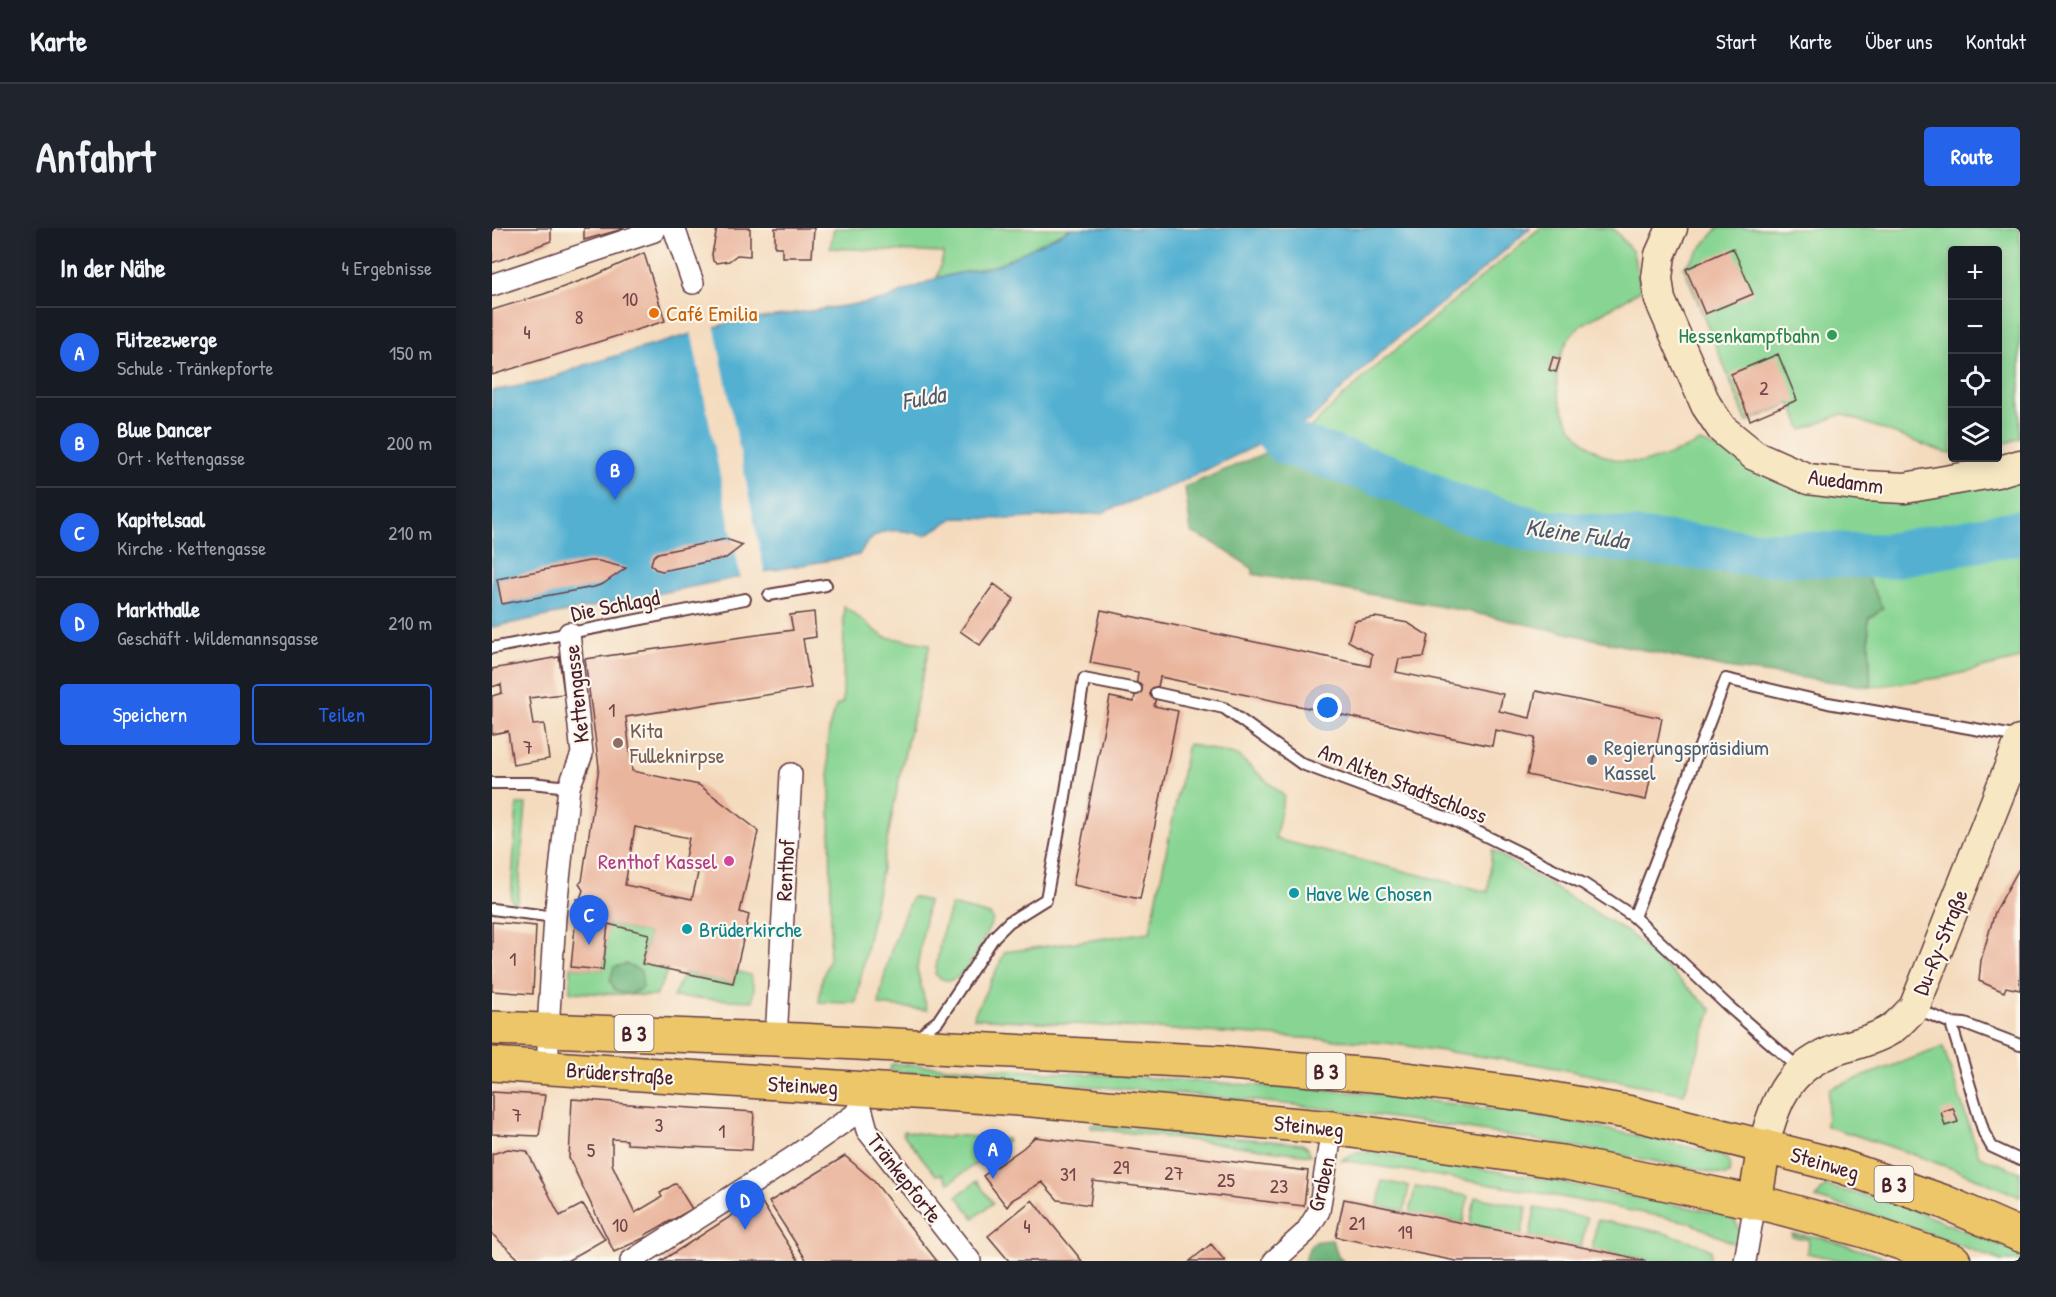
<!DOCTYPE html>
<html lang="de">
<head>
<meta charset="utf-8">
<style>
  :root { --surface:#171b24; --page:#20242c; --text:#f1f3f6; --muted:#9ea1a6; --line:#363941; --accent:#2563eb }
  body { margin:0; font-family:"Patrick Hand",sans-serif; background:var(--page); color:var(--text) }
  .controls { position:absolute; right:18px; top:18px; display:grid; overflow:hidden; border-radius:6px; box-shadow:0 3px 15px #0003 }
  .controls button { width:54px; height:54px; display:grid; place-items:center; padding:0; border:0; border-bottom:2px solid var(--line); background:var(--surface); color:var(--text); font:30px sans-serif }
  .you { position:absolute; left:836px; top:480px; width:21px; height:21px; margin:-15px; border:4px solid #fff; border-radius:50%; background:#1a73e8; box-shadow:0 0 0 9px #1a73e833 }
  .badge { display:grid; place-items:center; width:39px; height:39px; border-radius:50%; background:var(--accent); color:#fff; font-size:20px; font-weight:700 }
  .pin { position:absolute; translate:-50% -50px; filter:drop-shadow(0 2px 3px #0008) }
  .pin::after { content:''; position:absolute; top:32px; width:21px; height:18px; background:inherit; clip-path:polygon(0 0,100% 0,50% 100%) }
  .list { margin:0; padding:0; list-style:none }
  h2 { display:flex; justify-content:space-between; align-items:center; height:78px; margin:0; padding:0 24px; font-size:26px }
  h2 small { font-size:20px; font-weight:400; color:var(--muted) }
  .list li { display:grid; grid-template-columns:39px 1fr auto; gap:18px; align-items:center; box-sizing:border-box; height:90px; padding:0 24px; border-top:2px solid var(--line) }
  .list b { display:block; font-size:22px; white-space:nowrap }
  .list p { margin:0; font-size:20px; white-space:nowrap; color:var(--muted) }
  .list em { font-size:20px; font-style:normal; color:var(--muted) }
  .actions { display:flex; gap:12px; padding:18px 24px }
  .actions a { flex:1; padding:14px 0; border:2px solid var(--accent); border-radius:6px; text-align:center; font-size:21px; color:var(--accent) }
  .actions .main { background:var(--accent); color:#fff }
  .icon { flex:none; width:33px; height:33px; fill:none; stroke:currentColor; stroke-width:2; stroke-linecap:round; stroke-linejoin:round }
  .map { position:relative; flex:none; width:1528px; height:1033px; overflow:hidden; border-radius:6px }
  header { display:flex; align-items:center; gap:36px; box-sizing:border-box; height:84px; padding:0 30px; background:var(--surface); border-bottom:2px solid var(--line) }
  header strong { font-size:28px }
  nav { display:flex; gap:33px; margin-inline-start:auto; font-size:21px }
  .intro { display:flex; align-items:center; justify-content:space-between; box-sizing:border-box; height:144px; padding:0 36px }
  h1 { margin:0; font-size:42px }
  .button { padding:15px 27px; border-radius:6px; background:var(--accent); color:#fff; font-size:21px; font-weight:700 }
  main { display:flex; gap:36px; padding:0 36px }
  aside { flex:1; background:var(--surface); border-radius:6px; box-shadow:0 3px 15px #0003 }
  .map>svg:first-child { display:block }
</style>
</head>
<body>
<header>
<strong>Karte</strong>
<nav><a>Start</a><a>Karte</a><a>Über uns</a><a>Kontakt</a></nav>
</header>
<div class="intro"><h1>Anfahrt</h1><a class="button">Route</a></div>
<main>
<aside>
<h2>In der Nähe<small>4 Ergebnisse</small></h2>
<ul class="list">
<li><span class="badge">A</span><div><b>Flitzezwerge</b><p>Schule · Tränkepforte</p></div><em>150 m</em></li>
<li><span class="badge">B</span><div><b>Blue Dancer</b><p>Ort · Kettengasse</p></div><em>200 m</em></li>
<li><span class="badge">C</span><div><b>Kapitelsaal</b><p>Kirche · Kettengasse</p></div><em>210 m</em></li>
<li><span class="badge">D</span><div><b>Markthalle</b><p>Geschäft · Wildemannsgasse</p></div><em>210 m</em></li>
</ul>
<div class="actions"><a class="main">Speichern</a><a>Teilen</a></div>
</aside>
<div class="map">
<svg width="1528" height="1033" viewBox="0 0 1528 1033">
  <rect width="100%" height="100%" fill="#fbf7ec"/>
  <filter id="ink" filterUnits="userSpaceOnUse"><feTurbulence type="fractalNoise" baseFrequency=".0167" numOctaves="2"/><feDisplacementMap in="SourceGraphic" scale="12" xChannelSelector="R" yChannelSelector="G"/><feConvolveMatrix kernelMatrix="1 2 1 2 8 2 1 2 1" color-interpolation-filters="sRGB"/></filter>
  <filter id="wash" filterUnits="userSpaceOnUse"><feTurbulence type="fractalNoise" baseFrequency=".008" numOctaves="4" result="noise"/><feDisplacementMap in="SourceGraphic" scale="24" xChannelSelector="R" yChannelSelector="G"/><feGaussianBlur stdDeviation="1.35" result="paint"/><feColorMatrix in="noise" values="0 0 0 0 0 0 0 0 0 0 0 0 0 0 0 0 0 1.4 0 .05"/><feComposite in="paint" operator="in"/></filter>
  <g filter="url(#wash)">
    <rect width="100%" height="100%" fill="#f4dbbe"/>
    <path fill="#88d593" stroke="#697a5f" stroke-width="1.5" d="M342 0H580L506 37 445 50 452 25 338 20Z
      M1048 0H1121L1141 24 1149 62C1134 71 1120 79 1105 88 1099 92 1091 95 1086 100 1042 143 1072 223 1130 233 1159 238 1183 225 1209 214L1312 257 1528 247V431L1453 449 1379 459 1376 391 1390 380 1369 338V318H1254L1064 294 991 277 812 205 882 140Z
      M1226 0H1528V210L1506 218V22H1460V225H1454L1350 186 1310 202 1299 175 1255 194 1192 40Z
      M352 378 392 409 438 416 409 541 364 775 327 774 330 752 337 731 339 699 338 559 335 518 338 496 344 478 351 474Z
      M696 516 746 528 792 568 783 611 996 664 1000 622 1137 705 1220 782 1192 866 1049 837 895 815 482 790 483 785 513 724 658 704Z
      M25 576H34L26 672 23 676 19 671Z
      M420 669 436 673 425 741 435 782 387 777C392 739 404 704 420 669Z
      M459 677 498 687 501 692C491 710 469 772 443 746L449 709Z
      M116 696 157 706 150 735 176 741 164 768 78 764 79 739 111 742Z
      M244 743 258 747 262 760 260 773 181 769 192 745 240 755Z
      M1451 819 1487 928 1528 944V969C1465 940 1401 919 1334 898L1337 861Z
      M400 836 617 847 886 866 1063 890 1215 923 1232 929 1238 935 1237 946 1232 947C1118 924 1003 904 887 888 726 865 562 856 399 843L398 841Z
      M599 896 810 916 815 919 819 927 599 900Z
      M412 903 457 910 458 907 515 911 516 913 457 955 450 946 444 947 411 906Z
      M865 924H877L1042 949 1225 985 1242 992 1249 1003 1245 1017 1197 994 1043 964 849 932Z
      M485 953 501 975 482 990 465 968Z
      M890 953 917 958 912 983 886 978Z
      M1333 958 1409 977 1522 1023 1528 1026V1033H1509L1417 998 1324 970Z
      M923 959 976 968 971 995 918 985Z
      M983 969 1035 979 1029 1007 978 997Z
      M1043 980 1095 990 1089 1019 1038 1009Z
      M1105 992C1144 999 1183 1004 1219 1022L1218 1033H1159L1100 1021Z
      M1300 1006 1327 1009 1404 1033H1351L1315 1025 1316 1011 1300 1009Z"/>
    <path fill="#6eb67d" stroke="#5c6a54" stroke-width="1.5" d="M787 219 870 249 970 292 1025 308 1259 333H1369V338L1391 380 1376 391 1379 459 1234 440 969 382 761 346V341L722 315 699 304 693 259Z
      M134 736 149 743 151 759 138 767 123 762 118 753 122 739Z
      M840 1012 846 1028 851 1033H813C818 1013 820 1013 840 1012Z"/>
    <path fill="#53b0d1" stroke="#4e687e" stroke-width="1.5" d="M580 0H1038L979 52 896 117 818 192 682 257 609 285 522 291 462 290 434 307C404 301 384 296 367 327L298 339 0 399V163L50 154 93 137 237 95 392 72 445 50 506 37Z"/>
    <path fill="#f4dbbe" d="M222 96 273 347 249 352 199 103Z"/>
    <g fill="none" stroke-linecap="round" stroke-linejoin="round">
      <path stroke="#53b0d1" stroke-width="45" d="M749 158 793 214 904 251 961 278 1045 303 1259 325 1394 328 1528 304"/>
    </g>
    <g id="blocks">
      <path fill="#eab59d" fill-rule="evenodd" d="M0 0H59V13L0 35Z
        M92 0H131V1L92 12Z
        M225 0H258V28L245 27 237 33 224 35 221 33 220 26Z
        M283 0H322L320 29H290V19H283Z
        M1241 20 1261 66 1213 86 1194 41Z
        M152 25 173 93 0 147V82L52 66 102 48Z
        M1286 126 1305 172 1258 192 1239 146Z
        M1061 129 1068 131 1064 144 1057 142Z
        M234 311 251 317 234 330 170 343 163 341 159 336 161 329 166 325Z
        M97 333H107L134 340 111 356 102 359 10 376 5 351Z
        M502 356 522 371 488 417 468 403Z
        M609 382 878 438 880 426 856 413 862 393 883 389 916 395 937 408 932 429 907 431 904 444 1011 466 1007 483 1038 490 1044 463 1170 490 1154 572 1035 547 1043 510 1003 502 1000 518 668 449 662 478 686 483 648 671 581 657 618 469 642 474 646 444 598 435Z
        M322 384 324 409 311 411 319 460 134 489 140 543 207 557 263 600 266 604 248 684 257 687 241 755 150 736 157 706 116 696 111 742 79 739 84 688 89 686 88 676 85 675 84 671H88L91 662 87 656 90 653 107 539 93 431 301 402 298 387ZM143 599 197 610 191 640 206 645 200 671 133 657Z
        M67 429 72 466 37 470 41 497 52 496 57 531 21 537 16 503 0 506V468L10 465 9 456 0 459V441Z
        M1528 639V762L1514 759 1512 764 1487 753 1489 732 1503 684Z
        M0 694 44 698 41 766 0 763Z
        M0 864 53 867 47 908 0 906Z
        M80 871 120 874 121 875 262 884 260 922 135 916V912L120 911V936L143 985 170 969 168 965 184 955 200 981 153 1007 154 1009 122 1024 77 930Z
        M1461 880 1466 894 1453 898 1449 884Z
        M543 909 816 943 812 978 601 953 598 977 566 972 550 954 520 972 515 979 491 948 531 920Z
        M16 921 35 923 68 988 91 976 113 1011 75 1033H29L0 1006V926Z
        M353 928 381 952 445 1033H315L277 974Z
        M267 970 307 1033H169Z
        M852 971 1129 1027 1154 1033H964L844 1009Z
        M540 972 582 1023 590 1033H517L496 1008Z
        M719 1016 733 1033H698Z"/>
    </g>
  </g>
  <g filter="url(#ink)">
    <use href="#blocks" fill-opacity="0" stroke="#643b41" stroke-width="1.5"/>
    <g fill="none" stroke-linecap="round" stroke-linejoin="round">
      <defs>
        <path id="lane" d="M277 367 334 357
          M0 420 253 371
          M664 465 732 480 810 536 961 592 1092 656 1142 689 1235 777 1308 841
          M0 555H39L77 559
          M0 681 63 689
          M1142 689 1234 451 1336 475 1528 509
          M1425 781 1459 795 1473 796 1528 817
          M1459 795 1492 905 1500 919 1528 932
          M425 812 435 801 446 793 502 709 517 694 554 671 572 575 592 451 644 461"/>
        <path id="street" d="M182 0 201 55
          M0 57 162 3 163 0
          M284 811 299 546
          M56 840V801L63 689 77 559 90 526 77 405
          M366 869 375 902 478 1033
          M139 1033 300 930 369 882
          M782 1033 814 1004 827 983 840 900
          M1253 1033 1263 975"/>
        <path id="secondary" d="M1180 0 1168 27 1165 50 1168 72 1214 177 1230 201 1262 227 1316 251 1373 258 1413 260 1505 244 1528 237
          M1272 918C1283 869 1299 836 1350 820 1365 816 1390 809 1402 799 1409 794 1415 786 1422 780L1528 513"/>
        <path id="primary" d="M0 800 307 812 727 834 891 848 1038 867 1135 884 1348 938 1450 973 1528 1007
          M0 836 540 872 840 900 1070 934 1281 978 1373 1003 1462 1033
          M1263 975 1272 918"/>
      </defs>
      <use href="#lane" stroke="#643b41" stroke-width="14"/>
      <use href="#street" stroke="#643b41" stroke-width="24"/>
      <use href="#secondary" stroke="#643b41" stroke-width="33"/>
      <use href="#primary" stroke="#643b41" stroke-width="36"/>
      <use href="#lane" stroke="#fff" stroke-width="10"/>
      <use href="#street" stroke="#fff" stroke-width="21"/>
      <use href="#secondary" stroke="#f7e8c3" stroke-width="30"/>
      <use href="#primary" stroke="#ecc669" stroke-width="33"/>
    </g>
  </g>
  <circle fill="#e8710a" stroke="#fbf7ec" stroke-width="2" cx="162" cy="85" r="6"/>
  <circle fill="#2e9e5b" stroke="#fbf7ec" stroke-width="2" cx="1340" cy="107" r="6"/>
  <circle fill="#8d6e63" stroke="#fbf7ec" stroke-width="2" cx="126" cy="515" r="6"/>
  <circle fill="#5c6f8a" stroke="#fbf7ec" stroke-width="2" cx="1100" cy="532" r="6"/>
  <circle fill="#d1479c" stroke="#fbf7ec" stroke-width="2" cx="237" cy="633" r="6"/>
  <g fill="#0f9aa8" stroke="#fbf7ec" stroke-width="2">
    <circle cx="802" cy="665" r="6"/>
    <circle cx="195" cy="701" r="6"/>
  </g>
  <g text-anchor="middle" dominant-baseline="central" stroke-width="4.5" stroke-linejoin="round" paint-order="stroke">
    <g font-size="20" fill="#724448">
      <text x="138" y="70">10</text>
      <text x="87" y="88">8</text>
      <text x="35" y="103">4</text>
      <text x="1272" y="159">2</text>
      <text x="120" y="481">1</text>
      <text x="36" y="518">7</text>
      <text x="21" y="730">1</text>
      <text x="25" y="886">7</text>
      <text x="167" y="896">3</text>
      <text x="230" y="902">1</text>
      <text x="99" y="921">5</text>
      <text x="629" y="938">29</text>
      <text x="682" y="944">27</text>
      <text x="576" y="945">31</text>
      <text x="734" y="951">25</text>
      <text x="787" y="957">23</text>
      <text x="865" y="994">21</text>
      <text x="128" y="996">10</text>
      <text x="535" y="997">4</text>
      <text x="913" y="1003">19</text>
    </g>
    <g fill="#fbf7ec" stroke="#7f6065" stroke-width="1.5">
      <rect x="122.5" y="787" width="39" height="36" rx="4.5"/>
      <rect x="814.5" y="825" width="39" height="36" rx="4.5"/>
      <rect x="1382.5" y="938" width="39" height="36" rx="4.5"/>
    </g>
    <g font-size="21" font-weight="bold" fill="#4a1f2b">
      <text x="142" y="805">B 3</text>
      <text x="834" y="843">B 3</text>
      <text x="1402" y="956">B 3</text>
    </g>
    <g font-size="22" fill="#c56008" stroke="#fbf7ec" text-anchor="start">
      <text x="174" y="85">Café Emilia</text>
    </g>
    <g font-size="22" fill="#27864d" stroke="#fbf7ec" text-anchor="end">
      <text x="1328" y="107">Hessenkampfbahn</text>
    </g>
    <g font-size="22" fill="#4a1f2b" stroke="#fbf7ec">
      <text transform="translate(1354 253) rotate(8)">Auedamm</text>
      <text transform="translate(123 377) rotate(-11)">Die Schlagd</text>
      <text transform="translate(84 466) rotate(-96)">Kettengasse</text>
      <text transform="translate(911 555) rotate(22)">Am Alten Stadtschloss</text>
      <text transform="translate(293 642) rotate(-87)">Renthof</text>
      <text transform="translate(1448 714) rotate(-68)">Du-Ry-Straße</text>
      <text transform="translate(128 845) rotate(4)">Brüderstraße</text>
      <text transform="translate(311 857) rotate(3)">Steinweg</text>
      <text transform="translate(817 898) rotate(6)">Steinweg</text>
      <text transform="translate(1333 935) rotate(16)">Steinweg</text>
      <text transform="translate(413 950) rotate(52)">Tränkepforte</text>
      <text transform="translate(829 956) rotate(-77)">Graben</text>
    </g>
    <g font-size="22" fill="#785e54" stroke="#fbf7ec" text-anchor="start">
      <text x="138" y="502">Kita<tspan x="138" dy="25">Fulleknirpse</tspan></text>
    </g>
    <g font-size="22" fill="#4e5e75" stroke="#fbf7ec" text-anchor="start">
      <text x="1112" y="519">Regierungspräsidium<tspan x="1112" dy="25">Kassel</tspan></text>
    </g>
    <g font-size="22" fill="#b23c85" stroke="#fbf7ec" text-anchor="end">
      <text x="225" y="633">Renthof Kassel</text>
    </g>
    <g font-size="22" fill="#0d838f" stroke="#fbf7ec" text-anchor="start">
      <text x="814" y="665">Have We Chosen</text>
      <text x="207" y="701">Brüderkirche</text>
    </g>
    <g font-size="24" font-style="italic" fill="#4e596d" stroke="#fbf7ec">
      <text transform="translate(431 169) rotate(-11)">Fulda</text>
      <text transform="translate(1085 305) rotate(8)">Kleine Fulda</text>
    </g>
  </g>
</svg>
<div class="controls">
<button>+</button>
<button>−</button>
<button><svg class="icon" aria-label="locate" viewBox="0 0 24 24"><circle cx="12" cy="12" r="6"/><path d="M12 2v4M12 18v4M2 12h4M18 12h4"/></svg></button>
<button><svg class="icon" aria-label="layers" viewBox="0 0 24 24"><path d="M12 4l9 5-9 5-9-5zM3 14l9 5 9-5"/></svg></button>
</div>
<div class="you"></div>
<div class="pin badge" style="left:501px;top:951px">A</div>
<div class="pin badge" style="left:123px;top:272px">B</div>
<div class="pin badge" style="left:97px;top:717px">C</div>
<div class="pin badge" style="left:253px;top:1002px">D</div>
</div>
</main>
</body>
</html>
